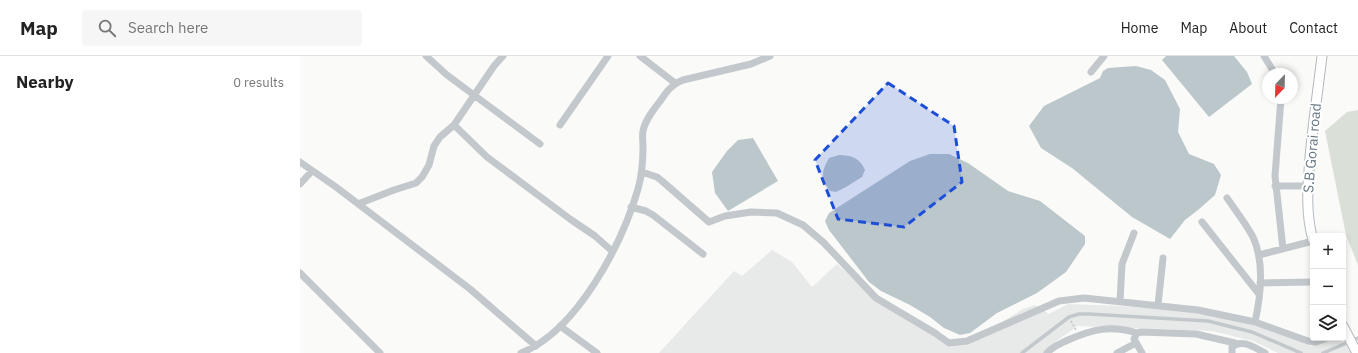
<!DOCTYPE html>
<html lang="en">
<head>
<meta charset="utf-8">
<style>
  :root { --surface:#fff; --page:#f6f6f6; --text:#222; --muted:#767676; --line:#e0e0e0 }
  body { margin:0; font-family:"IBM Plex Sans",sans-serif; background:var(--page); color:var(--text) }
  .controls { position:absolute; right:12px; bottom:12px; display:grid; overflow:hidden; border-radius:4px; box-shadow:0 2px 6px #0003 }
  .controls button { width:36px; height:36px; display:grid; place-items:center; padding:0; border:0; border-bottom:1px solid var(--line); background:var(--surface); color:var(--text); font:20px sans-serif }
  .compass { position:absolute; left:962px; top:12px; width:36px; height:36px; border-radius:50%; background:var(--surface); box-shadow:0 2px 6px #0003; rotate:203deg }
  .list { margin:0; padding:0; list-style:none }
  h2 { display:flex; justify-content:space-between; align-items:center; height:52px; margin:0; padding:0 16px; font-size:17px }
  h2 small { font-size:13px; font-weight:400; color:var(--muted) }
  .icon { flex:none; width:22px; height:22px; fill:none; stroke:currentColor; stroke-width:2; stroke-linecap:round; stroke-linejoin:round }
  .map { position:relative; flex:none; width:1058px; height:297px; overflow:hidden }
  header { display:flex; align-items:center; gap:24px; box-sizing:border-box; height:56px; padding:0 20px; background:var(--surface); border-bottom:1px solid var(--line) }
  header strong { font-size:19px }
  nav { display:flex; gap:22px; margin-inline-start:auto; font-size:14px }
  .search { width:280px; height:36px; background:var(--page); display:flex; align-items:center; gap:10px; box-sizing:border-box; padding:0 14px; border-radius:4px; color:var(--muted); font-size:15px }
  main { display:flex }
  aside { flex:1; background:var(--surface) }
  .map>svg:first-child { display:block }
</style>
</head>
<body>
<header>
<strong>Map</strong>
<div class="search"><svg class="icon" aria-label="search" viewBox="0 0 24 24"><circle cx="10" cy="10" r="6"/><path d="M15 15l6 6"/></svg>Search here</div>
<nav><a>Home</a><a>Map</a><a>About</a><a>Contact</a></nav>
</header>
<main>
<aside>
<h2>Nearby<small>0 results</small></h2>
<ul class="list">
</ul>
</aside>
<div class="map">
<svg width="1058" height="297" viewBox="0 0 1058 297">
  <rect width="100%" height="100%" fill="#fafaf8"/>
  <path fill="#e8e9e9" d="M472 194 492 206 512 231 537 208 580 247 649 286 660 288 702 266 723 253 735 249 749 258 768 248 821 250 898 256 972 274 1011 290 1033 282H1043V278L1054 297H978L953 285 912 275 778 270 755 286 745 297H359L434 215 442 220Z"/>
  <path fill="#dadfd7" d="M1058 54V209L1046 179 1025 75 1047 56Z"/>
  <path fill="#bbc7cb" d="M866 0H934L947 16 952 28 909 61 862 4Z
    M836 10 851 14 865 24 880 53 878 76 889 98 914 108 921 119 915 139 898 154 885 164 870 183 832 161 772 112 741 92 729 70 744 50 800 22 803 15 808 12Z
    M453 82 478 125 428 155 415 137 412 116 427 95 438 84Z
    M630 98H649L668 107 708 135 740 145 785 180V188L766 216 737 237 697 257 670 277 660 279 644 272 630 261 610 249 581 235 569 226 529 174 525 165 529 157 610 105Z
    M539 99C551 99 560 102 565 114L562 121 546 131 536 136 530 135C521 122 521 116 529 102Z"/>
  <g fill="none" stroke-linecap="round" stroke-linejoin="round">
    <defs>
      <path id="secondary" d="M1013 184C1005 156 1008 129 1010 101 1013 67 1018 34 1022 0
        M1043 270 1057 297"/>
    </defs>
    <use href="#secondary" stroke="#b3babf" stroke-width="11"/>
    <path stroke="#bbbfc2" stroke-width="1.5" stroke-dasharray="2 2" stroke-linecap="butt" d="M771 265 776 274"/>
    <path stroke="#c3c8cc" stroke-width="3.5" d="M722 297 769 261 779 258H789L908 265 952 276 1001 297
      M1023 297 1058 282"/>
    <path stroke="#c3c8cc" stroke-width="7" d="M126 0 147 19 240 88
      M340 0 375 27
      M964 0 975 18
      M791 16 804 0
      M981 42 975 120 983 193
      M154 69 187 101 270 163 295 180 312 195
      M260 69 308 0
      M0 106 36 131 170 233 236 290
      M342 116 357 121 362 125 409 166 425 160 451 156 477 157 503 169 523 186 576 242 635 277 649 287 667 285 759 245 784 242 898 254 955 266 1008 285 1016 286 1027 282
      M0 128 12 115
      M975 130H1008
      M927 142C936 155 946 168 953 181 965 207 961 239 955 266
      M58 148 94 134 116 127 122 121 129 109 134 90 140 81 154 69 194 10 203 0
      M331 151 346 155 353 159 403 198
      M902 166 959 238
      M959 199 1013 185
      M0 217 80 297
      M960 227 1013 226
      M820 245 822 208 834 177
      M858 249 863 202
      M260 270 297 297
      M221 297C277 275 322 188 338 133 342 119 343 105 343 91 343 85 342 80 343 75 345 64 354 53 361 44 367 35 372 28 383 24L451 8 470 0
      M747 297C753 290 760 288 768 284 793 273 811 269 837 277
      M817 297 836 287
      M842 297 834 283 837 277 841 276 896 278 935 287
      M932 297V291C942 282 955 292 965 297"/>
    <use href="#secondary" stroke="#fff" stroke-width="9"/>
  </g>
  <path fill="#1d4ed8" fill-opacity="0.2" stroke="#1d4ed8" stroke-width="3" stroke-dasharray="8 5" stroke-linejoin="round" d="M588 27 654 70 662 126 604 171 538 163 515 104Z"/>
  <g text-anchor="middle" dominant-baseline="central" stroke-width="4" stroke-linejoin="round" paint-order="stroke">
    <g font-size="14" fill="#657683" stroke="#fff">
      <text transform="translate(1012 92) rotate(-85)">S.B Gorai road</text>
    </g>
  </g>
</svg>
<div class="controls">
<button>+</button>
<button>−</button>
<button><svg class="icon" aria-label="layers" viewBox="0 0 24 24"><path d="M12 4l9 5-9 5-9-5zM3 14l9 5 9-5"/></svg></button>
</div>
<svg class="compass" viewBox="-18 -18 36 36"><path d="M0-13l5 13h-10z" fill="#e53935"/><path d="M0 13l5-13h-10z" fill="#767676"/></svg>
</div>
</main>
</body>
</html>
